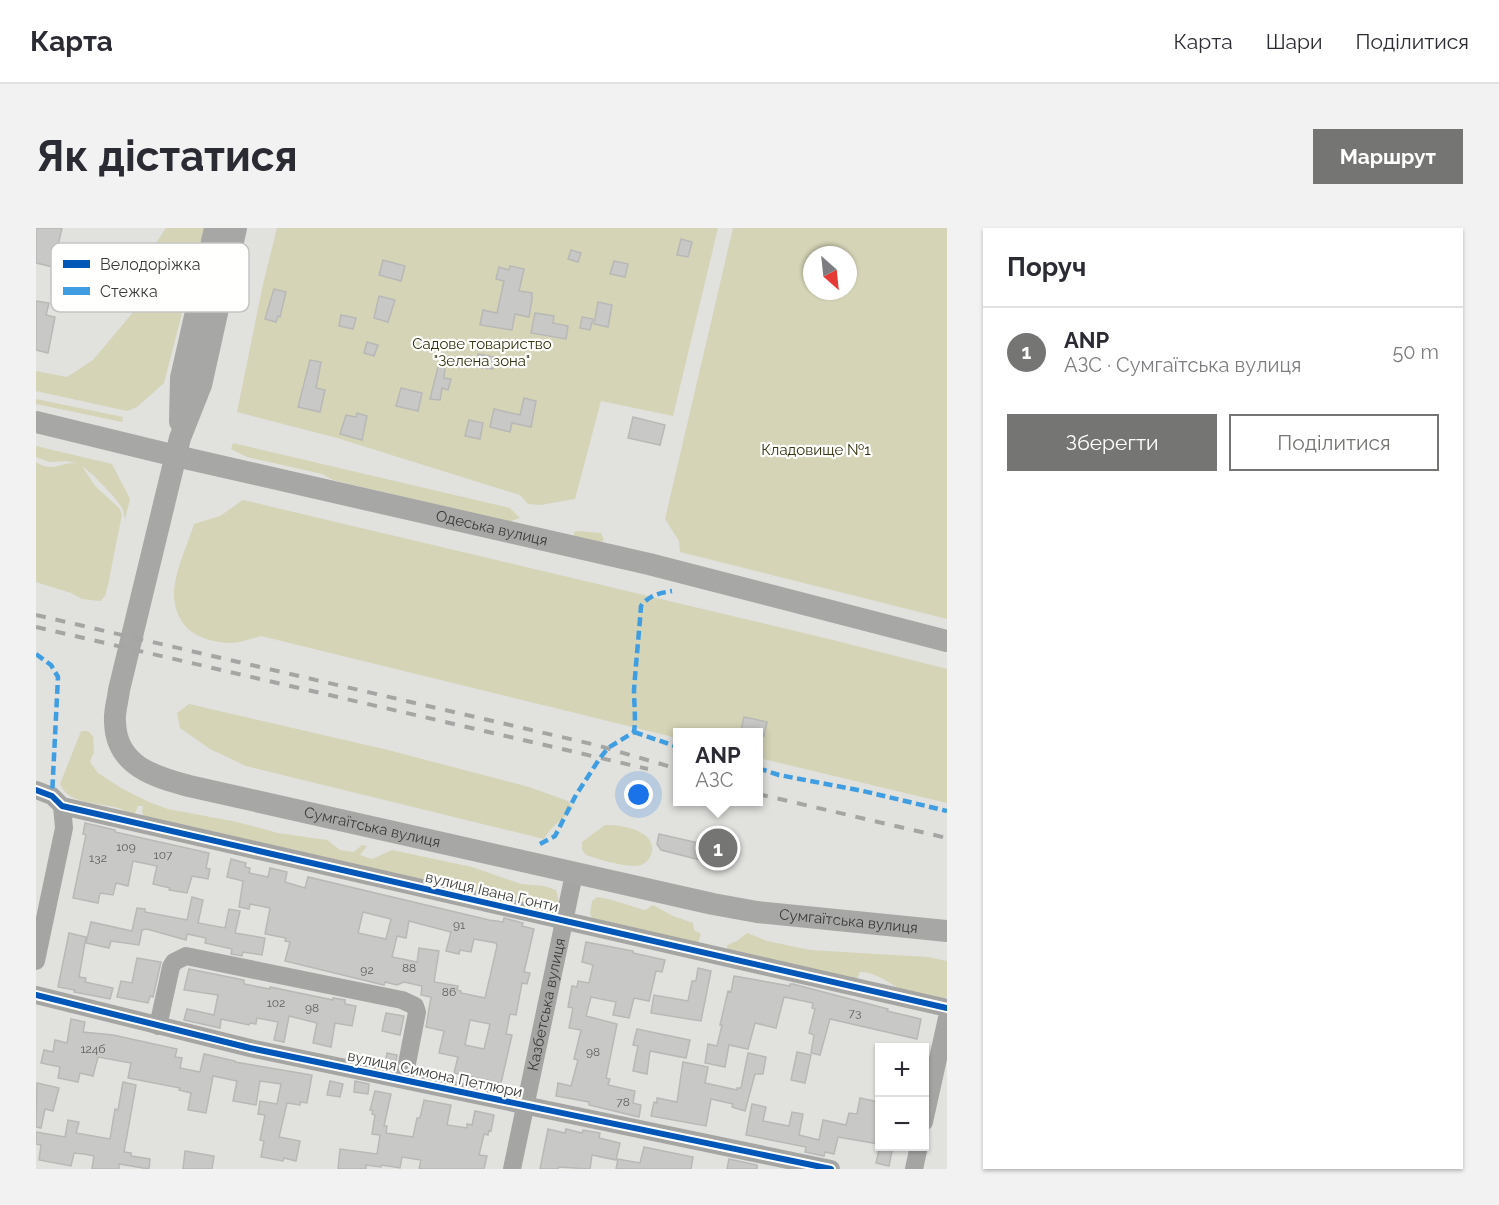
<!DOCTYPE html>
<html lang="uk">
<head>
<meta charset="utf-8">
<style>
  :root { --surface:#fff; --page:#f2f2f3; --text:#2b2b33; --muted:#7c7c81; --line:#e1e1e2; --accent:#757573 }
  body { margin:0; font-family:Raleway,sans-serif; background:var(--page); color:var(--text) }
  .controls { position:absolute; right:18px; bottom:18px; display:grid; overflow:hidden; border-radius:0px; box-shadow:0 2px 4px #0004 }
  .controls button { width:54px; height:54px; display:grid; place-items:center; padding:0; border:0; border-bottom:2px solid var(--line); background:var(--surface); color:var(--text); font:30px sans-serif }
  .compass { position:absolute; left:767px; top:18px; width:54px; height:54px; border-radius:50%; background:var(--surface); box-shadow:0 2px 4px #0004; rotate:153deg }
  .you { position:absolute; left:603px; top:567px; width:21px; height:21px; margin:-15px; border:4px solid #fff; border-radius:50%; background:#1a73e8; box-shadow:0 0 0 9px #1a73e833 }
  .badge { display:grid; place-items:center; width:39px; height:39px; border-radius:50%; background:var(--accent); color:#fff; font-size:20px; font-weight:700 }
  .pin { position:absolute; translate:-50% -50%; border:3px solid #fff; box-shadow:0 2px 6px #0006 }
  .popup { position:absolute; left:637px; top:500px; width:90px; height:78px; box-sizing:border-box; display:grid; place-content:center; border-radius:0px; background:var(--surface); filter:drop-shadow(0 2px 4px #0005); font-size:20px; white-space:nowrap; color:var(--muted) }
  .popup b { font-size:22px; color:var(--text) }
  .popup::after { content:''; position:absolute; left:50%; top:100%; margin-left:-12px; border:12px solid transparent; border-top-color:var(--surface) }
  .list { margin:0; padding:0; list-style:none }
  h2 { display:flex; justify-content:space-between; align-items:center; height:78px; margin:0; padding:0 24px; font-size:26px }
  h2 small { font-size:20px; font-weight:400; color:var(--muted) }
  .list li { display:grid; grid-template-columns:39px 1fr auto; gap:18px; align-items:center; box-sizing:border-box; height:90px; padding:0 24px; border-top:2px solid var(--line) }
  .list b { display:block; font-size:22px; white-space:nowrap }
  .list p { margin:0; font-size:20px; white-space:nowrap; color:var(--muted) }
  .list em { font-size:20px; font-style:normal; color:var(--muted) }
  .actions { display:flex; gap:12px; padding:18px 24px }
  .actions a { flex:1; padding:14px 0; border:2px solid var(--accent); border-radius:0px; text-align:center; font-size:21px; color:var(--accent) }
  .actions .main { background:var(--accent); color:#fff }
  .map { position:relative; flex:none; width:911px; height:941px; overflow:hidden; border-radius:0px }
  header { display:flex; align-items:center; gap:36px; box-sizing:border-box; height:84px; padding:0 30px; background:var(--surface); border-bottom:2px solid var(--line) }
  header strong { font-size:28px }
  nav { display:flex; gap:33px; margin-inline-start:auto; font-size:21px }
  .intro { display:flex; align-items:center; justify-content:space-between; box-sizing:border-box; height:144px; padding:0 36px }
  h1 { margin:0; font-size:42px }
  .button { padding:15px 27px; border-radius:0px; background:var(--accent); color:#fff; font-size:21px; font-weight:700 }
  main { display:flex; gap:36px; padding:0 36px }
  aside { flex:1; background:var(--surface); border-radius:0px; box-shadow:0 2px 4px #0004 }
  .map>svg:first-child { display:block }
</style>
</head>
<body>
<header>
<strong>Карта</strong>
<nav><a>Карта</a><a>Шари</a><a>Поділитися</a></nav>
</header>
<div class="intro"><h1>Як дістатися</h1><a class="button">Маршрут</a></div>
<main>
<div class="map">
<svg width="911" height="941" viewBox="0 0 911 941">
  <rect width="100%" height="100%" fill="#e1e1de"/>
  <path fill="#d5d4b7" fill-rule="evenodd" d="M130 0H168L128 155 101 179 91 183 0 163V143L31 149 57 132 99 82 92 57Z
    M241 0H682L637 188 565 173 539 271 504 277 492 276 484 267 301 210 201 184 227 56Z
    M697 0H911V391L644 324 643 313 629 291ZM776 27H812V63H776Z
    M0 171 87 189 86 194 0 176Z
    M197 215 474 280 484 290 472 294 297 252 286 246 211 229 195 221Z
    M0 218 76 236 94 271 89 291C88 288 88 285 87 282 83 272 55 244 46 238L59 258 83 280 86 286 72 357 69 368 64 373 46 371 35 365 0 354V234C20 247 25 230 46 237L31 233 14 234 0 229Z
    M207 272 793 411 911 441V575L723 530 722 504H642L641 510 225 408C215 411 203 415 193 415 163 413 140 401 138 368 137 347 152 316 158 296L184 288Z
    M542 303 565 305 568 312 564 315 538 308V304Z
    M153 476 352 522 493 559 532 573 537 580C528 592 515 597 508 611L210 538 174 521 144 500 141 485Z
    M45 503H52L57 508 58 524 54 534 62 545 85 560 113 574 132 581 201 594 242 605 291 612 304 622 318 624 326 617 331 618 324 627 336 631 356 622 436 639 485 656 508 658 520 662 525 682 521 688 468 670V664L462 662 459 669 108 589 106 584 107 578H102L98 587C93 586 89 583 85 581 66 574 33 578 24 556Z
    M569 597C584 596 619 602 616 623 615 629 611 635 605 637 594 641 561 631 550 627L546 622V614Z
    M561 669C577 671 593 678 609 682L617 677 637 688 657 695 658 702 665 706 661 718 558 695 554 685 556 673Z
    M711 705 731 713 774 722 892 729 911 733V768L908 774C895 770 880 767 867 762 853 756 839 743 824 744L820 753 692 727 691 717 701 713Z"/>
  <path fill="#c8c8c6" stroke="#b8b8b6" stroke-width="1.5" fill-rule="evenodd" d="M0 0H26L17 39 0 35Z
    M645 11 656 14 652 29 641 27Z
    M535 22 545 25 542 34 532 31Z
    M347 32 369 38 365 53 343 47Z
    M578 33 592 36 589 49 574 46Z
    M474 38 488 41 483 63 496 65V72L493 89 479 86 476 102 444 97 447 82 461 85 468 53 460 51 463 39 473 42Z
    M238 61 250 64 244 89 242 88 240 94 229 91Z
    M343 68 359 72 352 94 338 90Z
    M0 73 13 75 10 87 19 89 12 125 0 122Z
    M562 74 576 77 572 99 558 96Z
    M499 85 518 88 517 95 532 98 530 111 495 105Z
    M305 87 320 90 317 101 303 98Z
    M546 89 557 91 554 102 544 100Z
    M331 114 342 117 338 128 328 125Z
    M442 126 459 129 457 141 440 139Z
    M274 132 285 134 280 160 289 162 284 184 262 179Z
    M402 139 409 140 408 150 415 151 412 162 406 160 404 172 394 171Z
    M365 160 386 165 382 183 360 178Z
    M488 170 500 173 495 199 476 195 474 204 454 199 458 181 484 187Z
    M321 185 331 188 326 212 304 206 310 187 320 189Z
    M597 189 629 197 624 217 592 210Z
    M433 192 447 195 444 211 429 208Z
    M708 489 731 494 728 508 723 506V504L705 502Z
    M49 595 79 602V604L173 625 170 640 174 641 172 651 156 648 151 665 133 662 134 660 117 656 121 638 97 633 92 658 80 655 77 667 64 665 62 675 37 670 50 607 47 606Z
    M623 606 667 616 669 608 697 615 693 633 671 628 664 632 625 622 621 616Z
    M195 631 210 635 209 639 214 640 213 645 232 649 234 640 251 644 249 654 269 660 272 649 453 692 467 694 468 690 487 695 486 698 498 701 488 744 494 745 491 756 486 755 480 787 474 786 470 806 476 807 465 855 418 845 422 829 403 825 408 803 390 799 395 769 385 767 386 758 368 754 361 757 349 754 348 757 249 733 254 714 249 713 250 710 229 706 234 680 214 676 213 681 203 679 207 653 191 649ZM327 684 355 691 350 711 322 705ZM373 693 415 704 410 723 423 726 424 722 435 724 438 711 460 715 461 718 449 770 425 765V763L421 762 422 758 398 754 403 723 383 720 381 734 356 729 361 708 370 710ZM434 792 454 796 448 821 429 817Z
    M156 669 167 672 162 695 189 700 193 681 204 683 199 705 229 710 226 727 207 724 206 728 195 726 196 721 169 715 170 710 151 706 150 712 111 701 106 702 103 717 75 713 73 720 50 715 55 694 96 703 101 680 109 681V684L151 692Z
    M33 705 50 709 43 749 50 750 49 754 77 760 74 771 38 764 39 762 22 759Z
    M550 714 597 723V725L629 732 626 744 620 743 613 773 598 770 593 790 577 787 580 774 555 769 550 788 581 796 570 850 574 851 572 857 599 863 597 875 605 877 603 889 553 877V874L520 868 522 855 535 858 542 832 538 831 545 802 533 800 537 780 532 779 536 758 541 759 542 753 553 755 557 737 546 734Z
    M101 730 125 734 117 769 114 768 112 775 81 769 85 753 96 755Z
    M662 740 675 743 665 793 615 785 618 767 652 773 656 753H660Z
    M153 741 208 752V756L234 761V759L297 772V770L309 772V776L320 778 316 798 299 795 295 819 277 815 281 795 253 788 248 814 238 812 242 794 221 790 220 796 214 795 213 797 185 791 184 800 148 792 151 781 178 787 182 767 148 762Z
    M698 748 754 758V756H757L852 781 851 783 885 791 881 811 794 791 784 827 775 825 778 807 773 805 779 781 776 780 777 775 748 769 740 800 719 795 712 821 693 817 689 839 669 835 672 816 681 818 686 797H684L692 763 695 764Z
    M350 785 368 788 364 807 346 803Z
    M35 791 49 794 47 804 77 807 141 821 139 829 146 830 144 840 164 844 168 826 199 833V834L276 847 271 875 264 874V877L251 875 243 909 264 913 260 933 248 930 247 933 225 929 228 913 224 912 229 887 222 886 224 873 241 876 245 856 224 853 220 877 197 873 201 853 177 848 170 885 152 882 155 865 143 862 144 860 92 850 95 835 62 829 57 848 44 845 42 854 22 850 24 839 5 835 8 822 17 824 19 812 31 815Z
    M601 801 654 812 650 830 614 823 611 846 597 843 602 818 597 817Z
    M761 824 775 827 769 855 755 852Z
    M351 825 361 827 359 839 349 837Z
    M712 825 730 829 727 846H719L709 883 696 879 697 876 675 871 670 898 615 888 618 874 621 875V870L641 874 647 834 672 839 669 855 701 862V860H705Z
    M294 853 307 856 304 869 291 867Z
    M319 853 333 856 332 866 318 864Z
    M87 854 100 857 88 924 95 925V928L114 931 113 941 83 936V941H56L58 928 48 926 38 925 35 938 3 932 5 917 0 916V904L29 909 32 892 43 894 40 905 74 911 79 881 82 882Z
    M1 855 23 860 17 883 9 881 5 900 0 899Z
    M339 863 355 866 348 898H351L350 905 377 909 381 890H384L388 872 415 877 411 897 431 900V896L436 897 439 883 458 887 455 903 453 902 452 907 448 906 443 927 451 928 448 941H383L385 932 366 929 364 940 346 937 345 939 330 937V941H302L304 921 341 926 344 907 336 906 339 887 336 886 337 883 334 882Z
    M824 870 843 874V916L802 909 798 926 789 924 788 928 769 924 770 919 710 907 716 876 730 879 727 893 753 898 756 884 767 886 763 907 783 912 787 892 810 897 813 885 821 886Z
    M512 901 529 905 530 901 546 905 547 902 564 905 563 910 584 915 580 932 556 927 554 941 523 939 522 941H504Z
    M844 918H857L853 938 840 935Z
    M608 919 657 929 655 941H580L582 931 604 935Z
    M149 923 178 928 176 941H147Z
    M693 931 721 937V941H691Z"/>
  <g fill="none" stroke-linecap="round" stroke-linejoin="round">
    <g stroke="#a5a5a3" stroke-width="18">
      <path d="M0 562 16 568 26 578 911 780"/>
      <path d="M0 733 28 600 26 578"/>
      <path d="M0 767 214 820 795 941"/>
      <path d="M122 798 135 739 138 734 150 728 366 772 379 778 381 784 368 851"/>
      <path d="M888 894 911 790"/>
      <path id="s1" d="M476 941 538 646"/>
      <path d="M878 941 883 918"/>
    </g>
    <g stroke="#a7a7a5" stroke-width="22">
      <path id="s2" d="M200 0 165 157 144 210 83 462C82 472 78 484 79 494 80 538 119 549 153 558L677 676 721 684 911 703"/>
      <path id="s3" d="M0 194 140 228 613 336 911 413"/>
      <path d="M144 194 145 150 179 0"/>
    </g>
    <path stroke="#a5a5a3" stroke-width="4" stroke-dasharray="10 10" stroke-linecap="butt" d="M0 387 560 517 642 541
      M0 399 612 541
      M722 566 911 610"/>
    <path stroke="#3f9ee2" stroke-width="4.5" stroke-dasharray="9 4.5" stroke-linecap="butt" d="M0 426 15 437 22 449 16 568
      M598 504 642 519
      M722 540 743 547 827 563 911 583
      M504 616 519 608 540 567 564 530 572 520 598 504C600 490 598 476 598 462 600 434 603 406 605 378 613 367 624 365 636 363"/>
    <defs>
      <path id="cycleway" d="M0 562 16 568 26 578 911 780
        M0 767 214 820 795 941"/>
    </defs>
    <use href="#cycleway" stroke="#fffffe" stroke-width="10"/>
    <use href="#cycleway" stroke="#0057b8" stroke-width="6"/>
  </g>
  <g text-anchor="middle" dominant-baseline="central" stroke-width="4.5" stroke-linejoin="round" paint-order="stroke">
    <g font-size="12" fill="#5f5f5d">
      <text x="90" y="619">109</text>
      <text x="127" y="627">107</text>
      <text x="62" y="630">132</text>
      <text x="423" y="697">91</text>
      <text x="373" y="740">88</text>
      <text x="331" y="742">92</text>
      <text x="413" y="764">86</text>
      <text x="240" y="775">102</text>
      <text x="276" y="780">98</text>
      <text x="819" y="785">73</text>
      <text x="57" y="821">124б</text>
      <text x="557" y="824">98</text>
      <text x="587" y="874">78</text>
    </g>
    <g font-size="15" fill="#353310" stroke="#fffffe">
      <text x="446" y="116">Садове товариство<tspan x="446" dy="17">"Зелена зона"</tspan></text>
      <text x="780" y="222">Кладовище №1</text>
    </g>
    <g font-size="15" fill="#3b3b39" stroke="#fffffe">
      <text stroke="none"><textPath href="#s3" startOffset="468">Одеська вулиця</textPath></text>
      <text stroke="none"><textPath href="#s2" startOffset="804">Сумгаїтська вулиця</textPath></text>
      <text transform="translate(456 664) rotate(13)">вулиця Івана Гонти</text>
      <text stroke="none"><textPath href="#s2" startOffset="1290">Сумгаїтська вулиця</textPath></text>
      <text stroke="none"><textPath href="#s1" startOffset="168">Казбетська вулиця</textPath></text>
      <text transform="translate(399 846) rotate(12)">вулиця Симона Петлюри</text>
    </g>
  </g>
  <rect x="15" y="15" width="198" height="69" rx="9" fill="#fffffe" stroke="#c4c4c3" stroke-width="1.5"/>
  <rect x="27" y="32" width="27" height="8" fill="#0057b8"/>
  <rect x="27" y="59" width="27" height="8" fill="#3f9ee2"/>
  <g font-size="16" fill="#3b3b39">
    <text x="64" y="42">Велодоріжка</text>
    <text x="64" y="69">Стежка</text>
  </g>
</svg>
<div class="controls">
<button>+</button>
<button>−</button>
</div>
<svg class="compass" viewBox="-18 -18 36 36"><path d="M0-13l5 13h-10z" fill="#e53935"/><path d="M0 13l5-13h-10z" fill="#7c7c81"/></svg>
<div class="you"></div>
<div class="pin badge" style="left:682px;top:620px">1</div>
<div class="popup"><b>ANP</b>АЗС</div>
</div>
<aside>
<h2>Поруч<small></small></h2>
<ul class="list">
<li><span class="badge">1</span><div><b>ANP</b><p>АЗС · Сумгаїтська вулиця</p></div><em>50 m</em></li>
</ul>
<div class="actions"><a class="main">Зберегти</a><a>Поділитися</a></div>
</aside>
</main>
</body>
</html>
